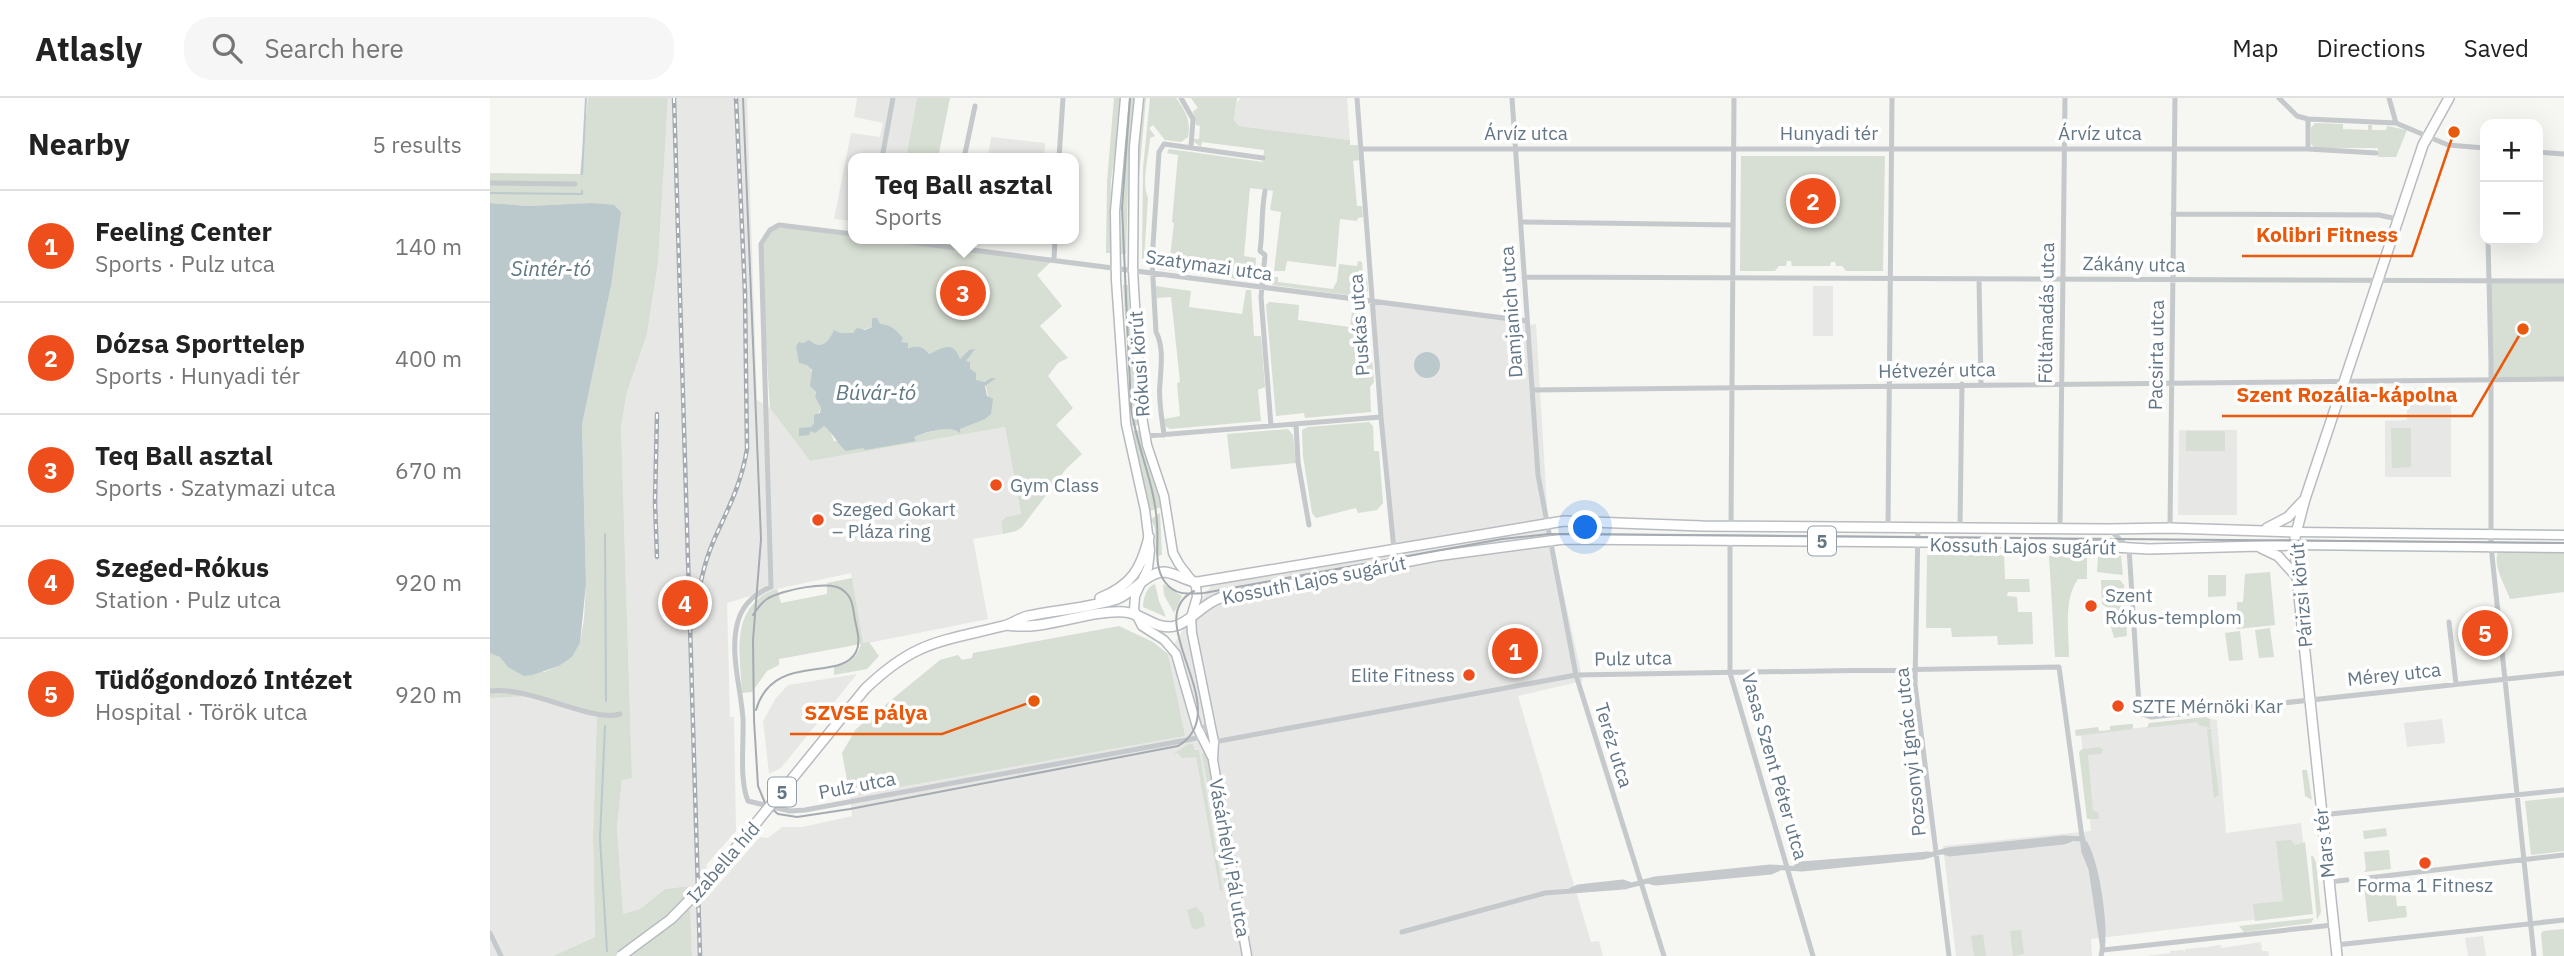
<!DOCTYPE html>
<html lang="en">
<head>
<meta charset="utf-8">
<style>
  :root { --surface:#fff; --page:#f6f6f6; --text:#222; --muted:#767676; --line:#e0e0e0; --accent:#ed4e1c }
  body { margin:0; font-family:"IBM Plex Sans",sans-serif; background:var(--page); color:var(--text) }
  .controls { position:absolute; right:21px; top:21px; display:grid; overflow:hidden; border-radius:14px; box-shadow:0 7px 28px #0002 }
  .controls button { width:63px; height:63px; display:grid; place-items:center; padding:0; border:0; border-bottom:2px solid var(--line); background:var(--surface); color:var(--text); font:35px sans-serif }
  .you { position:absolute; left:1096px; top:430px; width:24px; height:24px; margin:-18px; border:5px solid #fff; border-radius:50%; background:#1a73e8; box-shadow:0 0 0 10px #1a73e833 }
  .badge { display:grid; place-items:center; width:46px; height:46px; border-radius:50%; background:var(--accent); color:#fff; font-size:23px; font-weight:700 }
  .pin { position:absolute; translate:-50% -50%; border:4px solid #fff; box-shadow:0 2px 7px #0006 }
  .popup { position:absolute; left:358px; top:55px; width:231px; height:91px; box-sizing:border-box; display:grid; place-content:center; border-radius:14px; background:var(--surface); filter:drop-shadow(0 2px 5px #0005); font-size:23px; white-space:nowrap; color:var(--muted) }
  .popup b { font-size:26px; color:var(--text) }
  .popup::after { content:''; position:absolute; left:50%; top:100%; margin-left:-14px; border:14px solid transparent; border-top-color:var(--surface) }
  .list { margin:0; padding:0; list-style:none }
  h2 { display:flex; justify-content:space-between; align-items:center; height:91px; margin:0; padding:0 28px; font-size:30px }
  h2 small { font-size:23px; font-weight:400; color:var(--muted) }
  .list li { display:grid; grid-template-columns:46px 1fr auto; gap:21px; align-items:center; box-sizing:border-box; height:112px; padding:0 28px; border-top:2px solid var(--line) }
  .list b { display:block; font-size:26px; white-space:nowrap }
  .list p { margin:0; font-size:23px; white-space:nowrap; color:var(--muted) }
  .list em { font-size:23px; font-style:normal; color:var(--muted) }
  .icon { flex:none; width:38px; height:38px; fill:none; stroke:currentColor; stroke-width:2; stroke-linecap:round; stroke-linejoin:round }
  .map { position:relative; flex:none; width:2074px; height:858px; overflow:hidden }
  header { display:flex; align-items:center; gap:42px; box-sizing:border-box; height:98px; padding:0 35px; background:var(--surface); border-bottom:2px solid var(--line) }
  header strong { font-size:33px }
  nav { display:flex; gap:38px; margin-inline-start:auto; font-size:24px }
  .search { width:490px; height:63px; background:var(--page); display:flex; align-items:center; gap:18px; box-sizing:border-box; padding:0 24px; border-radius:28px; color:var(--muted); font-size:26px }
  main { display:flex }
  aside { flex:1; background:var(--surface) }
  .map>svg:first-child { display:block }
</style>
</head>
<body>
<header>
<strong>Atlasly</strong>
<div class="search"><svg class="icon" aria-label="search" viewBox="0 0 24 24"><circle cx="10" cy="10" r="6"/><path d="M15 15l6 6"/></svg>Search here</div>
<nav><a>Map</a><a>Directions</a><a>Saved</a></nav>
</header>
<main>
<aside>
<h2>Nearby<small>5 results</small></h2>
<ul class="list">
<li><span class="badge">1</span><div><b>Feeling Center</b><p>Sports · Pulz utca</p></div><em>140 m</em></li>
<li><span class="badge">2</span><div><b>Dózsa Sporttelep</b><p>Sports · Hunyadi tér</p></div><em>400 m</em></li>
<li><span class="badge">3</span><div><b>Teq Ball asztal</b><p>Sports · Szatymazi utca</p></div><em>670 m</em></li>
<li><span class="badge">4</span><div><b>Szeged-Rókus</b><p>Station · Pulz utca</p></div><em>920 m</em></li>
<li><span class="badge">5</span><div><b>Tüdőgondozó Intézet</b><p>Hospital · Török utca</p></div><em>920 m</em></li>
</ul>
</aside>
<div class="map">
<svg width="2074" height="858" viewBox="0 0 2074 858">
  <rect width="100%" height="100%" fill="#f6f6f2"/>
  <path fill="#e7e8e6" d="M178 0H257L267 302 280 310 320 363 515 329 531 417 516 419 511 422 513 436 483 441 498 521 373 546 361 475 287 491 267 501 266 496 237 505 240 619H244L246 733 217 766 214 803 270 739 278 740 292 729H312L362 718 360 698 694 638 678 556 727 478 903 446 882 204 1037 223 1038 227 1046 226 1058 425 1093 583 1028 598 1101 844 1109 843 1113 858H202L198 788 175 791 150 811 133 816 127 729 132 681 142 680 131 329 137 294 157 236 168 165Z
    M367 0H427L416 60H363V123L344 121 361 35 390 39 393 25 364 19Z
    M751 0H857L860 42 749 28 744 22 747 4Z
    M501 39 555 45 554 60H498Z
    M1323 188H1343V238H1323Z
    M1917 290H1961V379H1895V323L1917 322Z
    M1689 332H1747V417H1688Z
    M367 576 291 670 279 676 273 623 286 600 298 587Z
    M7 598H36L107 617 103 738 105 839 63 858H0V600Z
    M1720 621 1727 622 1736 735 1811 725 1821 815 1601 841 1602 858H1466L1453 748 1601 733 1591 637Z
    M1952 621 1955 645 1917 649 1914 625Z
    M1993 838 1996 858H1978L1975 840Z
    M1771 844 1772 853H1778L1779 858H1656L1680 855V853L1693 852 1695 854V851L1715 849 1717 851V849L1731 847V850Z"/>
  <path fill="#d7ded3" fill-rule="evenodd" d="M98 0H178L168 165 157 236 137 294 131 329 142 680 132 682 127 729 133 816 150 811 175 791 199 788 202 858H63L105 839 103 738 107 617 36 598 0 600V555L54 574 69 568 82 559 90 545 94 521 96 486 92 327 121 188 101 105 38 108 0 105V75L90 76Z
    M427 0H460L448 60H416Z
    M624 0H632L621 83 620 155H616L617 84Z
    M639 0H645L639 54 636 156H631L633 53Z
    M653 0H656L648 90V159L647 61Z
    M660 0H686C696 14 701 22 698 39L691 44 675 42 663 27 659 30 665 38 660 40C659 59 651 83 658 100L654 161H652L653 70Z
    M701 0H747L744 22 749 28 860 42V47H868L869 62 863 63 867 108H872L873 119 868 120 867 123 850 121 846 169 797 163 795 173H784L791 114 780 112 783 93 760 90 754 158 766 160 765 175 769 176 768 180 763 183 669 171 670 158 680 159 684 125 682 124 688 57 677 55 679 51 773 64 774 52 712 44 711 49 704 44V41H709L710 28 706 27 703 13 708 10Z
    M1825 25 1853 26V31L1878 32V27H1882V32H1896L1897 28 1917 32 1906 59H1888V50H1825L1821 46V30Z
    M1251 58H1395L1393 173H1356L1352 168H1346L1345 164H1341L1340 168H1302L1301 163H1297L1296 168H1289L1285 173H1250Z
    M284 129 363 136V141H396L564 161 547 177 572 208 550 228 578 260 568 265 558 278 583 310 566 327 592 356 576 371 532 429 526 433 513 436 511 423 516 419 531 416 515 329 320 363 280 310 270 152ZM382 229 411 244 417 250C426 247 434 248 439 256L454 250 470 261 484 251 475 264 486 283 495 284 500 307 470 331 453 330 423 339 344 343 340 333 334 328 320 333 331 310 325 299C329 282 315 261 309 244L332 248 350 235H363Z
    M868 163 872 164 873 179 877 180 878 193 872 199 782 187 783 179H788V184L843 191 847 183 849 166 867 168Z
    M2074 183V281L2001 282 1999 184Z
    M633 187H638L645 307 649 324 648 327 642 328Z
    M666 188 701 193 699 209 752 216 756 192H761L764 238H771L775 289 768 292 771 323 680 331 675 328 674 321 690 318 687 285 690 284 681 199 666 200Z
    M779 204 809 207 808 222 860 229 863 206 873 207 875 237 880 240 884 284 880 289 881 314 815 320 814 315 786 318 776 207Z
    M879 324 883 328 884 353H889L893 405 887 412 868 415 866 410 826 420 822 415 813 358 812 332 818 329Z
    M1901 330H1921V369L1902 370Z
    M798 331 803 337 806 365 741 371 737 336Z
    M649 332 672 409 660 413 643 333Z
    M1696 333H1735V353H1696Z
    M670 415 672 457 666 458 665 430 661 421Z
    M2009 452H2074V494L2020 501C2015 486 2001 466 2009 452Z
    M1437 457H1514L1515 481H1539L1540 494H1518L1517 498 1527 499 1528 514H1542L1543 546 1508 547 1507 538 1462 539 1461 530H1436Z
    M1559 458H1597V481H1588C1573 502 1579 534 1579 559H1565Z
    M1631 458 1633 477 1607 474 1608 459Z
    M1780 474 1785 527 1747 531V504H1753L1755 476Z
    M1718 477H1736V498L1718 499Z
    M362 480 373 545 379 544 389 558 377 571 344 577V569C358 566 367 561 371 546L289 561V567L277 573 262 594 252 595C250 554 239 508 287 491L291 505 337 496V485Z
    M1611 482H1630L1634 487 1637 538 1624 540 1620 525 1613 518 1618 514V510L1612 506Z
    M665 486 669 503 676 519 653 509C653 500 657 488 665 486Z
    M673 486 692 498 684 515 674 497Z
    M629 528 663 544 678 556 695 638 360 698 352 655 366 631 450 562 468 557 472 562 482 560 483 555Z
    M1780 530 1784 559 1769 560 1765 532Z
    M1750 533 1753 562 1739 563 1735 535Z
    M1716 619 1720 621V630L1709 627 1707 624 1657 630 1659 625Z
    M1640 626H1643V631L1586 638 1585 632 1608 629 1609 633 1620 632V628Z
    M1717 631H1721C1722 654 1727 675 1729 697L1724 700Z
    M699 646H703L704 652H709L733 794 730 792 706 659 692 660 688 655 683 656Z
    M1610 649 1613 652 1611 656 1598 657 1603 713 1608 714 1609 721H1597L1589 654 1592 651Z
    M717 654 739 793 736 796 712 656Z
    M1812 672H1817L1822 702 1815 698Z
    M2074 699V753L2041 757 2035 703Z
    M1896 730 1897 738 1874 741 1873 733Z
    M1801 742 1805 747 1815 744 1823 816 1765 823 1763 806 1793 803 1786 743Z
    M1899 752 1901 771 1874 774 1876 771 1874 754Z
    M1821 758H1823L1826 764 1831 814 1827 822Z
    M1904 783 1907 808H1916L1917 819 1878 824 1874 787Z
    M706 809 713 816 715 828 705 832 701 828 697 812Z
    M1824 820 1821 825 1754 834 1749 828Z
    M2074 831V858H2053L2051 836 2053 833Z
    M1531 832 1534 856 1523 858 1520 833Z
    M1493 836 1496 858H1484L1481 838Z"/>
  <path fill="#bbc8cc" d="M0 105 38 108 101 105 124 107 131 114 121 188 92 327 96 486 90 545 82 559 69 568 42 577 34 578 18 569 10 559 0 555Z
    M382 220H387L390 226C402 227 406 232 413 240L411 244 418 245V250C426 247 434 248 439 256 453 250 463 242 470 261L479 252 485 251 476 263 480 264V271L486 275V282L495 284 501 280H506L495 288 497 298 503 301 501 316 495 321 470 331V335C461 326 436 334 424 339L426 343 375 352 373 350 356 353C347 345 343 335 334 328L325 335 321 333 319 337 309 338V330L321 329 324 325V317L330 315 331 310 325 299 326 294 320 288 322 272 317 267 309 265 306 248 309 244 314 245 319 242C331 253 339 244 344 232L350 235H363L367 230 375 232 382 229Z
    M924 267a13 13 0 1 1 26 0a13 13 0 1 1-26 0Z"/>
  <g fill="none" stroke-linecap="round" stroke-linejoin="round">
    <path stroke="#bbc8cc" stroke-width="2" d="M92 76 96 0
      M0 95 92 96V93
      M115 436 116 603
      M115 628 110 741 117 853"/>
    <defs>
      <path id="secondary" d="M635 0 625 113 626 182 636 326 655 412 660 452 658 470 645 498 644 512 652 528 674 542 686 556 707 629 722 659
        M649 0 644 49 643 172 651 313 657 347 674 398 683 455 689 466 706 488 707 499 701 519 702 535 724 644 723 662 757 858
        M1806 434 2074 437
        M1805 447 2074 450"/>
      <path id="primary" d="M1777 430 1798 419 1813 403
        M1771 450 1788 458 1806 478
        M610 500C642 487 651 471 659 439
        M517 527C557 533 595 512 634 514 653 515 666 533 685 528 701 524 712 506 730 500L946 458 1074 441 1553 445 1659 451 1805 447
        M375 591C425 543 449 544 513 528 522 526 529 520 538 518 567 512 599 510 627 501 643 495 656 475 673 474 686 474 695 484 708 484L1074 423 1212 428 1619 431 1680 430 1806 434
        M1847 858 1807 479 1805 439 1815 401 1933 47 1959 0"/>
    </defs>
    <use href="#secondary" stroke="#b5bbbf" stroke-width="11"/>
    <use href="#primary" stroke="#b8bcc0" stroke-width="12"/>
    <path stroke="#c5c9cc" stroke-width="5" d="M691 0 703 21 701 49
      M867 0 891 319 904 452
      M1022 0 1048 377 1086 577 1174 858
      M1789 0 1807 18 1818 21
      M1899 0 1906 25
      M872 51H1818
      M2048 54 2074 56
      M1886 55 1818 51V21L1906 25 1958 47 1995 50
      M392 60 403 0
      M474 60 485 8
      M569 60 573 0
      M0 85 85 86
      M775 93C771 114 773 131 770 153L775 157 771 199 781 328
      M1683 116 1889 117 1907 121
      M1031 124 1243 127
      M363 136 289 127 280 132 271 146 281 489C266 495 253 506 248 523 239 554 251 590 253 621 254 644 249 682 258 703L300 713 315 712 697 642 711 639 718 623
      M396 141 1037 223
      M1998 142 2001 265V448L2044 858
      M564 161 565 141
      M1034 179 2074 183
      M1489 181 1491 286
      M1042 292 2074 281
      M806 326 808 364 819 427
      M674 337C672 320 668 301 670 285 671 269 674 249 666 234L662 163 669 54 674 46 773 60
      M656 338 891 319
      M1241 428 1244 0
      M1428 429 1425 586 1459 858
      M1470 429 1472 286
      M1398 430 1402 0
      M1570 430 1575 0
      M1680 430 1685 0
      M1621 433 1639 450 1649 608 1652 616 1661 619 2074 575
      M1240 443V575L1323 858
      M1959 524 1966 586
      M0 593C41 588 102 625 130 616
      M724 644 1086 577 1569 569 1594 754 1601 771 1613 852
      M1831 717 2074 692
      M1595 745C1608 769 1617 832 1611 858
      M1453 754 1459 756 1574 744 1580 742
      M1306 769 1311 766 1438 756
      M1869 781 2074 757
      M1161 784 1166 785 1281 774 1288 771
      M1838 784 1857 782
      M1081 792 1088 789 1133 784 1139 786
      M912 834 1055 795 1134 789 1165 781 1280 769 1312 771 1433 759 1458 752 1573 740 1593 741
      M0 835 11 858
      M1846 847 2074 822
      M1613 852 1843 827"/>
    <use href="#secondary" stroke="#fff" stroke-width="8"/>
    <use href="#primary" stroke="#fff" stroke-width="9"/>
    <path stroke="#a5abb1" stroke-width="2" d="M253 0 271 441 263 542 264 622 268 688 275 705 288 716 307 719 360 711 688 648C748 612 648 521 704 493
      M640 0 632 110 641 309C646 348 665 385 667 426 669 444 663 469 675 484 685 498 699 496 714 495L1012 441 1059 436 2074 445
      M263 517C267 511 271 505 277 501 291 492 342 481 354 493 363 500 363 511 365 522 367 532 371 544 366 554 350 585 283 553 266 612"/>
    <defs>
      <path id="rail" d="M184 0 210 858
        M167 316 165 404 167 459
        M207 512C209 485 216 458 228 433 241 405 252 382 257 351L255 195 246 0"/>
    </defs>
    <use href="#rail" stroke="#a5abb1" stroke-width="4.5"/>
    <use href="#rail" stroke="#fff" stroke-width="2" stroke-dasharray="5" stroke-linecap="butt"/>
    <defs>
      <path id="primary-bridge" d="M131 858 181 821 223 778 375 591"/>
    </defs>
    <use href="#primary-bridge" stroke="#b8bcc0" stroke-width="12" stroke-linecap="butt"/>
    <use href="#primary-bridge" stroke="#fff" stroke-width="9"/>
  </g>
  <g fill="#ed4e1c" stroke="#fff" stroke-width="2.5">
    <circle cx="506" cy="387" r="7"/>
    <circle cx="328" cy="422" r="7"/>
    <circle cx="1601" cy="508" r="7"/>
    <circle cx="979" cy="577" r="7"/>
    <circle cx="1628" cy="608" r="7"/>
    <circle cx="1935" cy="765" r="7"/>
  </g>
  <g text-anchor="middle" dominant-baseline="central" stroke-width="7" stroke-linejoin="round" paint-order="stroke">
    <g fill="#fff" stroke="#929faa" stroke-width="2">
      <rect x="1318" y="428.5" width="28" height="29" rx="5"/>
      <rect x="278" y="679.5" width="28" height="29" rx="5"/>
    </g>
    <g font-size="18" font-weight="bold" fill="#637685">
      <text x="1332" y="443">5</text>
      <text x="292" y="694">5</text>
    </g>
    <g font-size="19" fill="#637685" stroke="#fff">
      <text x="1036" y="35">Árvíz utca</text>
      <text x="1339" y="35">Hunyadi tér</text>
      <text x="1610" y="35">Árvíz utca</text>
      <text transform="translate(1644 166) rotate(1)">Zákány utca</text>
      <text transform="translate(719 167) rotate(8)">Szatymazi utca</text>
      <text transform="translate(1021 214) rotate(-94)">Damjanich utca</text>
      <text transform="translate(1556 215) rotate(-89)">Föltámadás utca</text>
      <text transform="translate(869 227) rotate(-94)">Puskás utca</text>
      <text transform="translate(1666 257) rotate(-89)">Pacsirta utca</text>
      <text transform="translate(649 266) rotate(-94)">Rókusi körút</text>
      <text transform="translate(1447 272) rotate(-1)">Hétvezér utca</text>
      <text transform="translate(1533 448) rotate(1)">Kossuth Lajos sugárút</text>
      <text transform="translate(824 482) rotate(-11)">Kossuth Lajos sugárút</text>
      <text transform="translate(1811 497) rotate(-95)">Párizsi körút</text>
      <text transform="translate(1143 560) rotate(-1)">Pulz utca</text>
      <text transform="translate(1904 576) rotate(-6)">Mérey utca</text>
      <text transform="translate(1124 647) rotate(73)">Teréz utca</text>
      <text transform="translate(1420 654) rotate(-96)">Pozsonyi Ignác utca</text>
      <text transform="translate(1285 668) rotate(74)">Vasas Szent Péter utca</text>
      <text transform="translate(367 687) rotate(-11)">Pulz utca</text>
      <text transform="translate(1834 745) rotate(-96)">Mars tér</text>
      <text transform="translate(740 760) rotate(80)">Vásárhelyi Pál utca</text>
      <text transform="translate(233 764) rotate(-49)">Izabella híd</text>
    </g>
    <g font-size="19" fill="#637685" stroke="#fff" text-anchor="start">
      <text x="520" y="387">Gym Class</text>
      <text x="342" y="411">Szeged Gokart<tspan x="342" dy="22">– Pláza ring</tspan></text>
      <text x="1615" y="497">Szent<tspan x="1615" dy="22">Rókus-templom</tspan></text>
      <text x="965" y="577" text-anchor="end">Elite Fitness</text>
      <text x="1642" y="608">SZTE Mérnöki Kar</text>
      <text x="1935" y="787" text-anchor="middle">Forma 1 Fitnesz</text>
    </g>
    <g font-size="21" font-style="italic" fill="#5f7882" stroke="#fff">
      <text x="61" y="170">Sintér-tó</text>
      <text x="386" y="294">Búvár-tó</text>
    </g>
  </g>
  <path fill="none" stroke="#e8590c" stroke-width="2.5" d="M1964 34L1922 158H1752M2033 231L1982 318H1732M544 603L452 636H300"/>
  <g fill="#e8590c" stroke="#fff" stroke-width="2.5">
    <circle cx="1964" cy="34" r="7"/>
    <circle cx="2033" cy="231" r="7"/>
    <circle cx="544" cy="603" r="7"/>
  </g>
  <g font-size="21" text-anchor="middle" font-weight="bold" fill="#e8590c" stroke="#fff" stroke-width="7" stroke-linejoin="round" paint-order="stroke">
    <text x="1837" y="144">Kolibri Fitness</text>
    <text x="1857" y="304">Szent Rozália-kápolna</text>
    <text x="376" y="622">SZVSE pálya</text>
  </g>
</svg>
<div class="controls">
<button>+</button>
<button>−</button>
</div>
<div class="you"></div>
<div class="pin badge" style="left:1025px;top:553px">1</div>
<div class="pin badge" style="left:1323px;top:103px">2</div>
<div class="pin badge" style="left:473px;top:195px">3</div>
<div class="popup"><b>Teq Ball asztal</b>Sports</div>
<div class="pin badge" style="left:195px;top:505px">4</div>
<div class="pin badge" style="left:1995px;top:535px">5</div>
</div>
</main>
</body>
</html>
